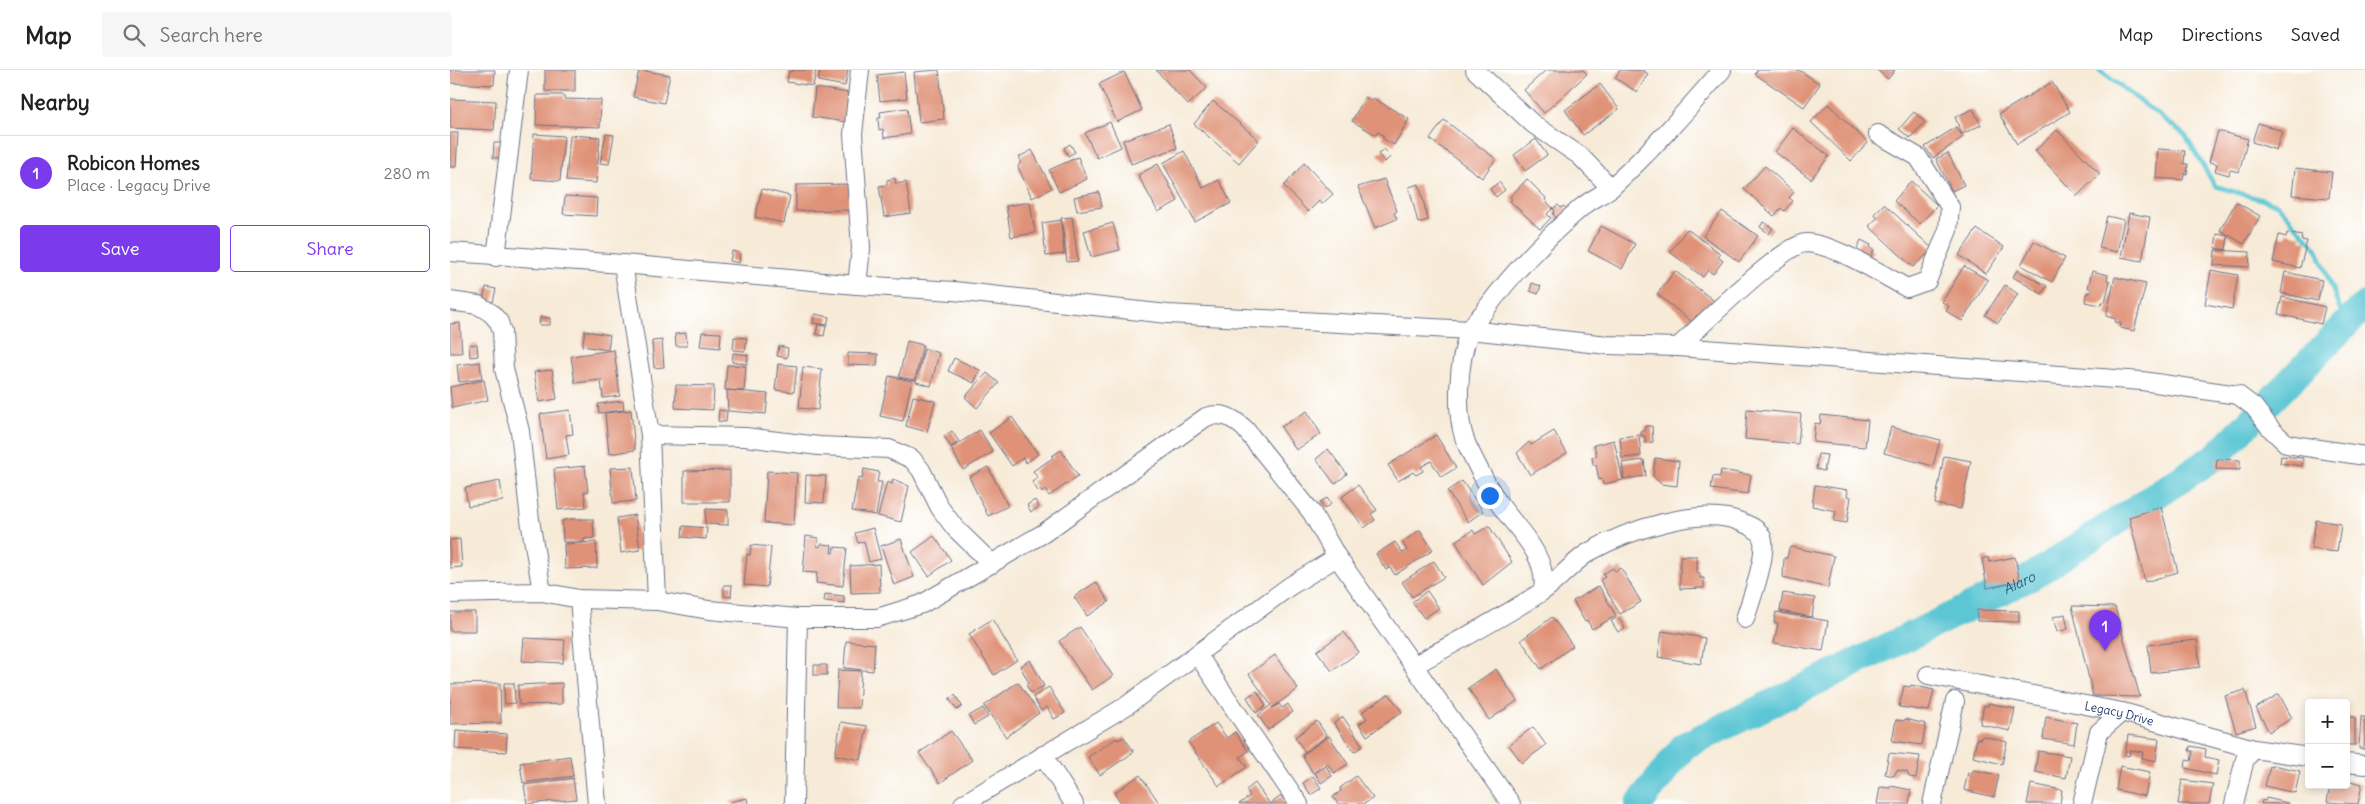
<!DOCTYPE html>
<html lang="en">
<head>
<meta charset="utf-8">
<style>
  :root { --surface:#fff; --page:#f6f6f6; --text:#202124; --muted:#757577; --line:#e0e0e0; --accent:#7c3aed }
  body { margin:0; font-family:Delius,sans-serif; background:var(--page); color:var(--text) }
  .controls { position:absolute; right:15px; bottom:15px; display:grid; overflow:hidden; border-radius:5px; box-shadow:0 2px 8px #0003 }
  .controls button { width:45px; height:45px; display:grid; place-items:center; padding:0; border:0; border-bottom:1px solid var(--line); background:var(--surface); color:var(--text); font:25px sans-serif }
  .you { position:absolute; left:1039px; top:425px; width:18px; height:18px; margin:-12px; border:4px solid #fff; border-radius:50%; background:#1a73e8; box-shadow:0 0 0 8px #1a73e833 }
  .badge { display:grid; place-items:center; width:32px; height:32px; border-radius:50%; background:var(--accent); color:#fff; font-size:16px; font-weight:700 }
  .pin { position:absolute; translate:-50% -41px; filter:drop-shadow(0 1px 2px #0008) }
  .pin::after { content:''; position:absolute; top:26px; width:18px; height:15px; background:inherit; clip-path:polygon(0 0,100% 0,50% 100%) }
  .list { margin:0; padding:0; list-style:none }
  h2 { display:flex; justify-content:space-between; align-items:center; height:65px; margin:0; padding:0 20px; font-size:21px }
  h2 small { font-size:16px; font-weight:400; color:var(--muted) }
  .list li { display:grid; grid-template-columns:32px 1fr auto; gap:15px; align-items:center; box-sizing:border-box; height:75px; padding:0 20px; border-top:1px solid var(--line) }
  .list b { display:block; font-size:19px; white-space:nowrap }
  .list p { margin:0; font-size:16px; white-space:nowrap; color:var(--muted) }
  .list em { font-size:16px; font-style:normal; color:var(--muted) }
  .actions { display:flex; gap:10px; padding:15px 20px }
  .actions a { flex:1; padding:11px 0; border:1px solid var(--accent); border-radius:5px; text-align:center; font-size:18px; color:var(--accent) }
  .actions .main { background:var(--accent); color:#fff }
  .icon { flex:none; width:28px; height:28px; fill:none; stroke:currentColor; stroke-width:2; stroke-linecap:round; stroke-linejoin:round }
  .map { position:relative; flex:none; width:1915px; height:734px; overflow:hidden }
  header { display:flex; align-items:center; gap:30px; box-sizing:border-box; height:70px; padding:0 25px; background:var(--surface); border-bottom:1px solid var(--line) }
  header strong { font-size:24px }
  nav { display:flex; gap:28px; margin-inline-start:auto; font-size:18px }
  .search { width:350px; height:45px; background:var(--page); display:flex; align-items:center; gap:12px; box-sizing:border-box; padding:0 18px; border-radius:5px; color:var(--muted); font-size:19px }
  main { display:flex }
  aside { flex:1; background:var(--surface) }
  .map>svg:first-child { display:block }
</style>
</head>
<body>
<header>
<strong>Map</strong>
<div class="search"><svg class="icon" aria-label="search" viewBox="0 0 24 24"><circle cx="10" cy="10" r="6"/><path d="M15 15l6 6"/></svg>Search here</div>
<nav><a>Map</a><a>Directions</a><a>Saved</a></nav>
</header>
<main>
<aside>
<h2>Nearby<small></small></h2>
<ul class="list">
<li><span class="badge">1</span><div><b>Robicon Homes</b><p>Place · Legacy Drive</p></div><em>280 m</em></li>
</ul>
<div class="actions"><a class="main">Save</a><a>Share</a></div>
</aside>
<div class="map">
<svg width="1915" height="734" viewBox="0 0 1915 734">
  <rect width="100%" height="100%" fill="#fff"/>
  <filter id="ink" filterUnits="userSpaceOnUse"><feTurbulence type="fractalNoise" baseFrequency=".02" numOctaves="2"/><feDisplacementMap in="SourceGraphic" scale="10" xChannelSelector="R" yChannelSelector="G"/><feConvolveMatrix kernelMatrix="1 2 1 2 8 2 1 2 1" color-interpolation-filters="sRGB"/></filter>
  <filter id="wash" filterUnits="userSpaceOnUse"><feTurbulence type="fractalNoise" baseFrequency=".0096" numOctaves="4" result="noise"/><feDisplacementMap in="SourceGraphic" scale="20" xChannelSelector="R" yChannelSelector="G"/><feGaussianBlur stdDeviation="1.12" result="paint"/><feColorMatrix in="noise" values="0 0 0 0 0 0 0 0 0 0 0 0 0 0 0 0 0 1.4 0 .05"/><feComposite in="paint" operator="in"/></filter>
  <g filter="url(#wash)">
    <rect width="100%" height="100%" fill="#f7ebd8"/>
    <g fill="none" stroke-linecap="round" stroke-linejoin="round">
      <path stroke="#5bc6d4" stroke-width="4.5" d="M1649 0 1735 65 1765 116 1827 134 1867 179 1896 255"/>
      <path stroke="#5bc6d4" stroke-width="28" id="s1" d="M1189 734 1234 676 1581 507 1766 386 1915 235"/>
    </g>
    <g id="blocks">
      <path fill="#df9277" d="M0 0H45L44 15 0 13Z
        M95 0H125V21H95Z
        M189 0 220 5 214 33 183 27Z
        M343 0H366L363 16 337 12 339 1 342 2Z
        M370 0H398L395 16 368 11Z
        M489 0 494 49 469 52 464 2Z
        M706 0H740L757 18 738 35Z
        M1096 0H1133L1137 4 1094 43 1074 20Z
        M1170 0H1192L1198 4 1187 22 1165 8Z
        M1307 0H1349L1370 14 1354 37 1305 4Z
        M1427 0H1445L1438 9Z
        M454 2 457 28 430 31 427 5Z
        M674 2 692 40 667 52 649 14Z
        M1602 12 1620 42 1567 74 1549 44Z
        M1150 14 1169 39 1133 65 1115 40Z
        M365 18 400 23 396 52 362 47Z
        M87 25H114V29L151 30 150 57 86 55Z
        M915 27 922 31 923 28 959 49 944 75 932 68 934 66 928 62 926 65 902 51Z
        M0 29 46 31 44 60 0 58Z
        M763 31 809 70 789 93 744 54Z
        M1378 34 1418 73 1401 91 1361 52Z
        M457 38 460 64 434 68 433 59 429 60 428 48H431L430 42Z
        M1523 39 1531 55 1512 64 1505 47Z
        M1464 42 1475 52 1460 68 1449 59Z
        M994 50 1046 89 1032 108 980 69Z
        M660 52 671 77 647 88 635 63Z
        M1808 53 1832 61 1826 80 1802 72Z
        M719 54 727 78 681 94 673 70Z
        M1506 57 1513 67 1483 88 1475 77Z
        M1343 58 1379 86 1361 109 1325 82Z
        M1607 60 1650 104 1627 126 1585 81Z
        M1768 61 1798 69 1789 102 1780 100 1779 105 1765 101 1767 94 1759 92Z
        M0 63H8L6 97H0Z
        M84 64 114 66 110 111 81 109Z
        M156 64 164 65 159 94 150 93Z
        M120 65 150 67 146 113 116 111Z
        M1086 69 1097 85 1075 101 1064 85Z
        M44 73H55L54 88H43Z
        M620 74 625 82 618 86 614 78Z
        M934 79 941 86 935 92 928 84Z
        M1708 79 1735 81 1734 94H1738L1737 104H1734L1733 110 1706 108Z
        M582 80 602 118 582 128 568 97 571 91 569 87Z
        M734 81 753 118 769 110 781 133 745 152 713 93Z
        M1498 83 1514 115 1502 121 1486 89Z
        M628 87 637 109 609 122 599 100Z
        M854 93 883 124 872 134 869 131 858 142 834 116Z
        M708 94 728 131 708 142 688 105Z
        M1315 96 1344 122 1339 128 1343 131 1334 141 1331 138 1324 146 1294 119Z
        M1845 98 1882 102 1879 128 1842 125Z
        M445 108 446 114 456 112 461 143 434 147 429 116 437 115V110Z
        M934 109 947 141 944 143 947 149 925 158 908 117Z
        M1077 109 1096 128 1095 130 1103 138 1097 144 1101 148 1090 159 1060 131 1062 129 1060 127Z
        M1461 111 1487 135 1470 154 1444 131Z
        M1049 112 1055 120 1046 127 1040 119Z
        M401 114V140L346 141V115Z
        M969 114 978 150 968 153 959 117Z
        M312 119 340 126 334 153 305 147Z
        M649 122 652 137 627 141 624 127Z
        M115 126 147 128 146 146 113 144Z
        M580 132 585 163 561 167 556 136Z
        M1786 132 1810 146 1794 174 1770 160Z
        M1434 134 1483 179 1463 197 1419 156 1428 147 1424 144Z
        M1108 135 1111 138 1114 136 1120 143 1110 153 1103 144 1105 142 1103 139Z
        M1272 141 1308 166 1289 192 1253 166Z
        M1679 143 1700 147 1692 191 1671 187Z
        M1657 146 1674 150 1667 182 1649 178Z
        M622 147 628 191 617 192 611 148Z
        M611 150 614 184 596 186 592 153Z
        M1313 152 1323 158 1319 164 1310 157Z
        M663 153 670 180 641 187 634 161Z
        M1151 156 1185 174 1172 199 1138 181Z
        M1237 159 1271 184 1268 187 1273 191 1263 204 1258 200 1253 207 1220 182Z
        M1527 159 1554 177 1536 204 1509 185Z
        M1837 163 1852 166 1851 170 1857 171 1850 198 1823 192 1829 165 1836 167Z
        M1767 164 1778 166 1776 180 1765 178Z
        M1411 170 1421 175 1420 178 1424 180 1420 188 1406 181Z
        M1584 171 1615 188 1602 212 1571 195Z
        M1765 180 1800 182 1799 197 1764 195Z
        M282 181 290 183 289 193 280 191Z
        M1514 196 1538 210 1512 251 1496 241 1499 236 1492 232Z
        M1567 200 1597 216 1592 224 1563 207Z
        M1761 200 1788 205 1782 239 1755 234Z
        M1225 201 1267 233 1254 250 1247 245 1242 252 1207 224Z
        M1642 201 1658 205 1657 210 1660 211 1655 232H1652L1651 235 1635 232 1637 222 1640 223 1641 218H1638Z
        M1835 202 1872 210 1868 231 1831 223Z
        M1665 207 1696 214 1684 261 1670 258 1671 253 1665 252 1666 249 1656 246Z
        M1082 213 1091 216 1088 224 1080 221Z
        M1555 215 1568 224 1548 253 1535 245Z
        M36 217 46 219 43 232 33 230Z
        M1832 227 1875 237 1871 254 1828 244Z
        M365 244 379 247 377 255 363 253Z
        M90 247 100 248V255H89Z
        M10 253 12 283H0V254Z
        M368 254 376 256 374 266 366 264Z
        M135 261 160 265 158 280 132 276Z
        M252 262 271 263 270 278 250 276Z
        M236 263 237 276H226L225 264Z
        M284 267 297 268 295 281 283 280Z
        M212 270 214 297 204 298 202 271Z
        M457 271 473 275 465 310 449 307Z
        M27 274 28 286 20 287 19 275Z
        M329 276 338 278 337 288 327 286Z
        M474 279 489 283 481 316 466 312Z
        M164 280 170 326 153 328 151 310 125 313 121 286Z
        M283 283 298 285 297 294 282 292Z
        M398 283 428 284 427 296 398 295Z
        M504 288 530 300 524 313 498 301Z
        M30 292 32 309 9 312 7 295Z
        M328 294 347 296 344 322 325 320Z
        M277 295 296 296 294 321 275 320Z
        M353 297 372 299 368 340 349 338Z
        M102 300 107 329 89 332 84 302Z
        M537 303 549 313 527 338 515 327Z
        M439 306 462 311 453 351 430 346Z
        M34 310 38 330 2 338 0 317Z
        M226 315 264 316 263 340 225 338Z
        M277 320 318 324 316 344 278 341Z
        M463 326 485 331 477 362 456 356Z
        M173 331 174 340 149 343 148 334Z
        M1297 339 1351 344 1348 374 1295 369Z
        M120 340 123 364 116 365 119 385 96 389 90 344Z
        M181 340 185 380 159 384 155 343Z
        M269 340 277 341 276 352 268 351Z
        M857 341 871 364 846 380 831 357Z
        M1371 345 1418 350 1415 377 1363 372 1365 353 1370 354Z
        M562 347 588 384 576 393 573 388 562 396 539 363Z
        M1195 356H1202L1203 372 1195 373V366H1191V361H1195Z
        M1441 357 1490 370 1483 396 1434 383Z
        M530 360 543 382 513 400 501 378Z
        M502 361 509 372 501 377 494 366Z
        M1104 361 1117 383 1080 405 1067 383 1079 372 1081 375Z
        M986 365 1006 398 991 407 981 391 971 397 973 401 966 405 963 402 948 411 938 395Z
        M1189 365 1191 386 1172 388 1170 367Z
        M1164 370 1173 410 1153 414 1152 409 1149 410 1146 395H1143L1142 387 1147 386 1144 375Z
        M878 379 897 404 885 414 866 389Z
        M611 380 628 406 599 426 595 420 592 423 590 420 588 421 582 412 588 408 583 401 603 388 602 386Z
        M1368 384 1377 385 1374 401 1366 399Z
        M1494 386 1521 391 1511 439 1485 434Z
        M1831 386 1853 388 1852 396 1830 393Z
        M1205 388 1229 391 1227 416 1211 414 1203 406Z
        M1767 389 1790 390V400L1766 399Z
        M1194 390 1196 406 1174 409 1172 393Z
        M135 396 138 422H134L136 437 108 440 104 399Z
        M183 397 186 431 163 433 160 398Z
        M538 397 558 436 538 446 519 407Z
        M414 399 429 402 427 412H432L426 445 402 441 408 408 412 409Z
        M280 400V432H234V401Z
        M1271 400 1301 405 1298 424 1261 419 1263 406 1270 407Z
        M317 401 347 403 344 455 314 453Z
        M356 405 376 406 374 433 355 432Z
        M443 409 459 416 451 452 428 446 437 412 442 414Z
        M50 411 53 431 18 436 15 418Z
        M1012 411 1033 441 1018 452 997 421Z
        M908 415 927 440 921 444 925 450 914 458 892 427Z
        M1365 415 1398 420 1397 426 1401 427 1397 453 1384 451 1386 441 1362 436Z
        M877 428 881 434 874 439 870 432Z
        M585 430 589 437 581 442 577 435Z
        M1711 437 1728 502 1695 512 1679 447Z
        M256 439 278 440V455L255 454Z
        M185 445 190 480 171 483 167 448Z
        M120 449H143L144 468 134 469V472H113L112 451Z
        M1866 450 1891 454 1887 482 1861 479Z
        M233 456 257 458 256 469 232 467Z
        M1039 456 1062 492 1033 515 1005 471 1023 460 1025 464Z
        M423 458 431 489 419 492 414 471 408 473 405 463Z
        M970 460 983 480 945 505 940 497 936 500 926 484 945 472 953 483 957 480 952 472Z
        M356 466 368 468 367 476 370 477 371 474 382 475 381 483H383L384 477 397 478 393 516 366 513 367 503 353 502Z
        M484 466 501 490 479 506 462 482Z
        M10 469 12 497 0 498V470Z
        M451 469 464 507 444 515 431 476Z
        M146 472 147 498 115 499 114 474Z
        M301 475 321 477 317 517 294 515 297 484 300 485Z
        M1342 477 1384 486 1378 518 1333 507 1334 488H1337L1339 478Z
        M1230 486H1247V503H1250V508H1254V518L1230 519Z
        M1538 487 1539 492 1565 487 1570 511 1537 518 1532 489Z
        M984 491 994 507 962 527 952 512Z
        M429 494 430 522 401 523 400 496Z
        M1163 498 1165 501 1171 498 1191 532 1170 544 1150 510 1155 507 1153 504Z
        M646 512 659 532 637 546 624 527Z
        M274 515H282L281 527 274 526Z
        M1149 516 1166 546 1142 559 1137 550 1135 552 1123 531Z
        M977 521 989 538 974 548 962 532Z
        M1333 523 1365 528 1362 547 1330 541Z
        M375 524 394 526V533L374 531Z
        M1622 536 1665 537 1690 627 1643 626Z
        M1527 540 1569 541V552L1527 551Z
        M0 542H25V561H0Z
        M1326 542 1378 551 1373 581 1324 573 1328 553 1324 552Z
        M1615 544 1618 559 1607 562 1603 547Z
        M1102 547 1123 576 1091 599 1071 570Z
        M1168 547 1175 558 1168 562 1161 551Z
        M542 549 567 590 544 605 519 564Z
        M630 557 663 606 642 620 609 571Z
        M1212 561 1255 568 1251 594 1208 587Z
        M894 562 909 582 882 601 867 581Z
        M74 568 115 570 113 593 72 591Z
        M1747 570 1750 597 1701 603 1698 575Z
        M396 571 425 574 423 601 394 598Z
        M825 585 848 619 822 638 829 634 832 638 838 634 843 642 818 660 808 645 821 635 799 604Z
        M580 590 594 616 581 623 576 615 579 613 570 596Z
        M364 595H377V605H364Z
        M1046 599 1067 631 1039 650 1018 618Z
        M388 600 411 601 409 638H386Z
        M568 612 589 643 556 667 534 636Z
        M50 613 51 653 0 654V614Z
        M54 613H64L65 633 55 634Z
        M112 613V634L69 635 68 615Z
        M1461 615 1484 620 1479 641 1449 637 1454 616 1460 617Z
        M599 617 615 643 604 649 597 637 591 641 583 627Z
        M1795 620 1806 656 1786 662 1775 626Z
        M807 621 816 636 806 643 797 627Z
        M939 624 952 642 917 666 909 654 917 649 912 642Z
        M1829 624 1842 648 1819 662 1806 638Z
        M505 625 512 636 507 640 499 629Z
        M1539 633 1565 639 1560 661 1530 654 1534 635 1538 636Z
        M533 638 538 647 524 655 519 646Z
        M893 647 913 676 904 682 884 653Z
        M1596 647 1627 653 1624 674 1593 669Z
        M1896 647H1905V675H1896Z
        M1911 647H1915V679H1909Z
        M1455 649 1476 654 1472 675 1442 671 1446 650 1454 651Z
        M867 651 877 666 855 682 845 667Z
        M391 652 417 656 411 690 385 685Z
        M766 653 777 668 785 662 798 681 790 687 797 697 769 716 738 672Z
        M1083 657 1096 675 1072 693 1059 675Z
        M6 660 57 664 56 682 5 679Z
        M501 661 522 690 490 713 469 683Z
        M1678 665 1709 669 1706 691 1692 688 1693 682 1680 680 1679 686 1675 685Z
        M879 666 898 694 884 703 877 693 863 703 852 685Z
        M1532 666 1557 672 1552 694 1523 687 1527 668 1531 669Z
        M674 667 684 682 650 705 638 687 667 668 668 670Z
        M1740 676 1756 679 1755 687 1769 690 1766 705 1735 698 1736 690 1741 691 1743 681H1739Z
        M1588 681 1620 686 1616 708 1585 702Z
        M1439 683 1470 686 1466 708 1459 707 1457 702 1447 700 1444 706 1435 704Z
        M120 686 123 706 73 713 70 693Z
        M1823 695 1850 701 1845 723 1815 716 1820 696 1823 697Z
        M876 696 882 706 871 713 865 703Z
        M1670 696 1700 702 1695 726 1666 720Z
        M1523 700 1549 705 1544 727 1514 720 1518 702 1523 703Z
        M690 705 710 734H672L664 723Z
        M863 706 871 718 861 725 853 713Z
        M906 706 923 728 914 734H888L883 727 891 721 890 718Z
        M123 708 126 729 77 734 74 715Z
        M1732 710 1763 714 1759 734H1728Z
        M1896 710 1912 714 1908 734 1877 732 1880 715H1896Z
        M805 713 820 734H789L800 726 796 720Z
        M1581 714 1612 720 1610 734H1577Z
        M1441 716 1461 720 1459 734H1427L1430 717 1440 718Z
        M831 726 838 734H820Z
        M297 728 298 734H280V732Z
        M1816 728 1838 733V734H1811L1812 730 1815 731Z"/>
    </g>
  </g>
  <g filter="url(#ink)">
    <use href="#blocks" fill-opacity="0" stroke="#687189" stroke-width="1"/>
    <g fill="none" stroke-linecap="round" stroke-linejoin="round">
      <defs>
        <g id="minor">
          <path d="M1025 0 1083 54 1130 86 1161 118"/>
          <path d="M0 182 173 194 407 215 504 221 718 244 1020 260 1158 275 1228 277 1692 311 1788 325 1804 337 1821 359 1837 374 1915 386"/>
          <path d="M46 187 69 0"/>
          <path d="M173 194 200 365 207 531"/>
          <path d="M407 215 411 178 403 64 410 0"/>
          <path d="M0 231 28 235 41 243 49 252 52 262 54 299 70 361 80 450 92 522"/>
          <path d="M1228 277C1248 259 1335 173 1356 173 1384 174 1431 204 1457 218L1477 211 1498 160 1500 137 1468 87 1428 64"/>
          <path d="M200 365 295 367 369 376 439 379 462 389 471 400 490 438 505 458 542 494"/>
          <path d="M1093 520C1099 484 1063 456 1046 429 1035 412 1026 394 1017 375 1004 346 1008 290 1020 260 1023 253 1031 246 1036 239 1063 202 1097 167 1132 137 1142 129 1154 124 1163 116 1202 80 1237 40 1272 0"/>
          <path d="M0 524 92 522 129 529 207 531 259 540 348 548H427L472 534 594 463 756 347C773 342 782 347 795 359L862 443 887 487 1061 734"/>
          <path d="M129 529 147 734"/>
          <path d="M747 584 849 734"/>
          <path d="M965 595C1007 571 1052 548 1093 521 1109 510 1122 493 1139 482 1176 461 1251 435 1291 452 1301 456 1311 460 1313 471 1316 490 1301 530 1295 549"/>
          <path id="s2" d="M1478 605 1672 642 1804 679 1859 687"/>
          <path d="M593 685 624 734"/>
          <path d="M1896 693 1915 695"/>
          <path d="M344 734 348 548"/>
          <path d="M513 734 676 636 840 516 887 487"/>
          <path d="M1482 734 1505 631"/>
          <path d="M1632 734 1649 662 1672 642"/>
          <path d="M1784 734 1795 689 1804 679"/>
        </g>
      </defs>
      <use href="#minor" stroke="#687189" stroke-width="20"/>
      <use href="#minor" stroke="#fff" stroke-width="18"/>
    </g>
  </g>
  <g text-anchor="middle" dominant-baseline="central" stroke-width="4" stroke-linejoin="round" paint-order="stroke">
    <g font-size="12" fill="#1b2f5e" stroke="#fff">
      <text stroke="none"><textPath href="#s2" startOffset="195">Legacy Drive</textPath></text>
    </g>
    <g font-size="14" font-style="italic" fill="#2e5c81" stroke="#fff">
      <text stroke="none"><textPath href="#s1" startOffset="446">Alaro</textPath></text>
    </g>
  </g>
</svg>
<div class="controls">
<button>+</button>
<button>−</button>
</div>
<div class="you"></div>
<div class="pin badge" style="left:1655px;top:581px">1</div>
</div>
</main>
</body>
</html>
